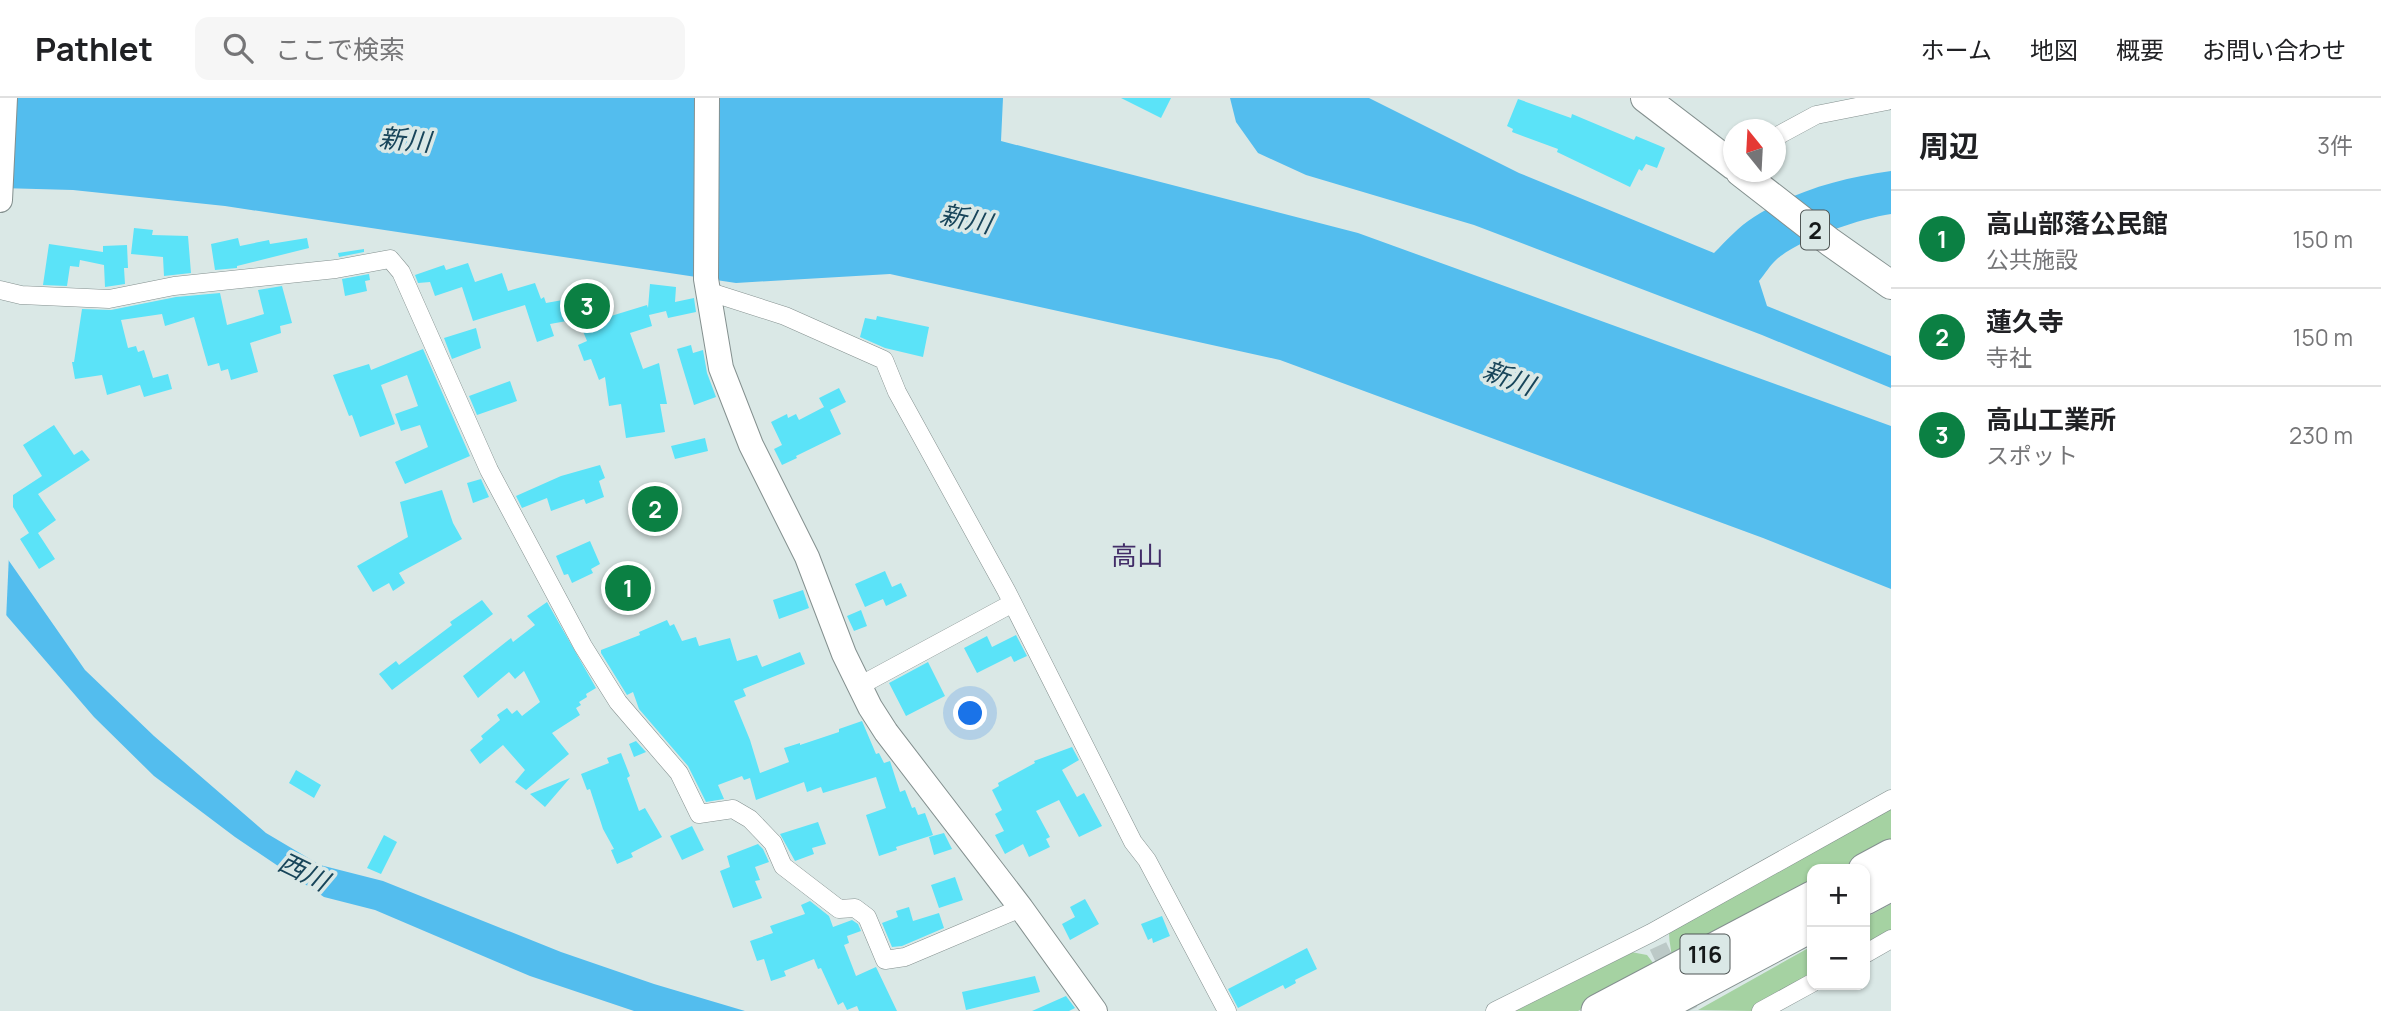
<!DOCTYPE html>
<html lang="ja">
<head>
<meta charset="utf-8">
<style>
  :root { --surface:#fff; --page:#f6f6f6; --text:#202124; --muted:#757577; --line:#e0e0e0; --accent:#0b8043 }
  body { margin:0; font-family:Manrope,"Noto Sans JP",sans-serif; background:var(--page); color:var(--text) }
  .controls { position:absolute; right:21px; bottom:21px; display:grid; overflow:hidden; border-radius:14px; box-shadow:0 2px 5px #0004 }
  .controls button { width:63px; height:63px; display:grid; place-items:center; padding:0; border:0; border-bottom:2px solid var(--line); background:var(--surface); color:var(--text); font:35px sans-serif }
  .compass { position:absolute; left:1723px; top:21px; width:63px; height:63px; border-radius:50%; background:var(--surface); box-shadow:0 2px 5px #0004; rotate:342deg }
  .you { position:absolute; left:971px; top:616px; width:24px; height:24px; margin:-18px; border:5px solid #fff; border-radius:50%; background:#1a73e8; box-shadow:0 0 0 10px #1a73e833 }
  .badge { display:grid; place-items:center; width:46px; height:46px; border-radius:50%; background:var(--accent); color:#fff; font-size:23px; font-weight:700 }
  .pin { position:absolute; translate:-50% -50%; border:4px solid #fff; box-shadow:0 2px 7px #0006 }
  .list { margin:0; padding:0; list-style:none }
  h2 { display:flex; justify-content:space-between; align-items:center; height:91px; margin:0; padding:0 28px; font-size:30px }
  h2 small { font-size:23px; font-weight:400; color:var(--muted) }
  .list li { display:grid; grid-template-columns:46px 1fr auto; gap:21px; align-items:center; box-sizing:border-box; height:98px; padding:0 28px; border-top:2px solid var(--line) }
  .list b { display:block; font-size:26px; white-space:nowrap }
  .list p { margin:0; font-size:23px; white-space:nowrap; color:var(--muted) }
  .list em { font-size:23px; font-style:normal; color:var(--muted) }
  .icon { flex:none; width:38px; height:38px; fill:none; stroke:currentColor; stroke-width:2; stroke-linecap:round; stroke-linejoin:round }
  .map { position:relative; flex:none; width:1891px; height:913px; overflow:hidden }
  header { display:flex; align-items:center; gap:42px; box-sizing:border-box; height:98px; padding:0 35px; background:var(--surface); border-bottom:2px solid var(--line) }
  header strong { font-size:33px }
  nav { display:flex; gap:38px; margin-inline-start:auto; font-size:24px }
  .search { width:490px; height:63px; background:var(--page); display:flex; align-items:center; gap:18px; box-sizing:border-box; padding:0 24px; border-radius:14px; color:var(--muted); font-size:26px }
  main { display:flex }
  aside { flex:1; background:var(--surface) }
  .map>svg:first-child { display:block }
</style>
</head>
<body>
<header>
<strong>Pathlet</strong>
<div class="search"><svg class="icon" aria-label="search" viewBox="0 0 24 24"><circle cx="10" cy="10" r="6"/><path d="M15 15l6 6"/></svg>ここで検索</div>
<nav><a>ホーム</a><a>地図</a><a>概要</a><a>お問い合わせ</a></nav>
</header>
<main>
<div class="map">
<svg width="1891" height="913" viewBox="0 0 1891 913">
  <rect width="100%" height="100%" fill="#dae8e6"/>
  <path fill="#a5d2a2" d="M1891 708V746L1845 771H1812V789L1671 863C1673 851 1667 842 1670 830Z
    M1891 806V837L1865 851V820Z
    M1812 848V880L1751 913 1698 912Z
    M1631 854 1647 857 1657 870 1578 913H1508Z"/>
  <path fill="#53bdee" d="M0 0H1003L1001 43 1358 135 1891 328V491L1763 440 1280 262 890 176 736 185 225 108 73 92 0 90Z
    M1230 0H1369L1519 75 1714 155C1726 143 1739 128 1754 119 1796 92 1842 80 1891 73V116C1859 121 1802 140 1777 161 1770 167 1765 176 1759 183L1767 208 1891 258V290L1762 237 1474 127 1306 77 1258 55 1236 24Z
    M0 450 85 572 154 638 266 735 320 767 383 783 561 854 654 886 745 913H634L530 878 375 812 324 799 235 739 154 678 94 619 0 510Z"/>
  <path fill="#dae8e6" d="M0 446 9 456 6 523 0 515Z"/>
  <path fill="#5be3f8" d="M1121 0H1171L1161 20Z
    M1518 1 1571 20 1572 16 1634 42 1636 38 1665 50 1657 70 1646 66 1642 73 1639 71 1630 89 1557 54 1558 51 1512 34 1513 31 1507 28Z
    M134 130 153 132 152 137 188 138 191 175 164 178 163 159 131 156Z
    M238 140 240 148 269 142 270 146 307 140 309 150 237 168V170L215 172 211 146Z
    M49 146 103 154V148L127 147 128 170H124L125 186 105 189 104 167 80 162 79 169 70 168 67 188 43 187Z
    M364 151V154L339 159 338 155Z
    M468 165 475 184 502 175 508 193 535 185 541 201 544 199 546 205 607 194 611 218 647 207 648 210 650 186 676 189 675 204 694 200 696 214 668 220 666 213 649 217 652 228 630 235 643 271 659 265 667 306H660L665 334 626 340 621 306 609 308 605 279 599 282 591 261 584 263 578 247 587 243 578 221 550 226 554 238 537 244 525 207 473 223 462 189 435 198 430 184 418 185 415 177 444 167 446 172Z
    M369 176 370 182 365 183 367 193 345 198 342 181Z
    M282 188 292 225 280 228 281 235 250 245 258 274 231 282 228 271 221 273 219 265 208 268 194 219 165 228 162 216 121 222 128 250 136 248 138 254 144 252 153 280 168 276 172 291 144 299 140 287 107 297 102 277 75 281 72 264H74L82 211 111 212 176 199 220 195 227 227 264 216 258 192Z
    M877 218 929 229 923 259 885 250 860 239 865 220 876 222Z
    M476 230 481 250 452 261 444 240Z
    M691 247 693 255 703 252 707 275 716 299 694 307 677 251Z
    M423 251 470 358 405 386 395 364 428 349 420 327 401 333 395 316 418 308 407 277 381 287 395 326 360 339 352 317 349 318 333 277 369 266 371 272Z
    M510 283 517 303 477 317 469 298Z
    M839 290 846 304 830 312 841 336 796 358 797 360 782 367 774 351 782 347 771 324 787 316 788 320 796 316 799 322 824 309 819 300Z
    M54 327 74 357 82 352 90 362 38 396 56 422 38 435 55 461 39 471 20 441 29 435 13 409V397L42 378 23 347Z
    M705 340 708 353 675 361 671 348Z
    M600 367 605 380 599 383 604 399 586 406 584 401 551 413 547 400 522 410 516 398 561 378Z
    M481 381 489 399 473 405 467 385Z
    M442 392 453 425 462 441 399 475 405 485 393 493 389 485 373 494 357 468 408 439 400 404Z
    M590 443 600 466 591 471 593 475 572 485 568 476 564 477 556 458Z
    M885 473 892 489 901 485 907 498 886 508 883 501 865 509 855 486Z
    M803 492 809 510 779 521 773 502Z
    M482 502 493 516 392 592 379 576 396 563 399 567 452 527 450 524Z
    M547 504 596 590 586 596 587 599 579 604 581 607 576 610 580 617 552 635 569 656 526 692 515 684 525 672 503 647 480 666 470 652 483 641 481 638 500 622 497 617 507 610 512 616 517 612 522 618 540 604 524 573 515 581 509 574 478 600 463 578 511 540 513 544 535 527 527 518Z
    M861 512 867 528 854 533 847 518Z
    M667 522 670 528 674 526 682 543 696 539 699 548 730 540 737 563 757 557 762 569 800 554 805 566 743 591 746 598 734 603 750 642 760 675 789 664 784 650 800 645V647L839 634V631L862 623 876 656 879 655 884 665 890 663 900 694 905 692 912 710 915 709 918 717 925 715 933 737 896 749 897 752 879 758 866 717 886 710 876 679 823 695 821 689 807 694 804 684 756 702 750 680 744 682 742 678 718 687 724 701 706 704 688 668 639 611 633 594 627 597 601 555V552L640 537 639 534Z
    M1016 537 1027 558 1014 564 1011 558 977 575 964 550 987 538 992 549Z
    M928 564 945 598 906 618 889 585Z
    M636 643 646 654 634 659 629 646Z
    M1072 649 1079 662 1062 672 1077 699 1084 695 1102 728 1079 739 1059 702 1036 713 1050 739 1046 741 1050 749 1029 759 1023 746 1005 756 995 737 1004 733 995 716 1002 712 992 692 999 688 998 685 1035 665 1034 663Z
    M621 655 630 678 627 680 639 713 645 710 662 739 631 755 633 759 617 766 611 752 614 751 603 731 590 691 587 692 581 676 609 665 607 660Z
    M296 672 321 687 314 700 289 685Z
    M570 680 545 709 530 696Z
    M818 724 826 746 812 750 814 756 795 763 780 736Z
    M692 728 704 752 682 762 670 738Z
    M944 735 952 751 934 757 929 739Z
    M384 737 397 744 381 776 367 770Z
    M758 746 763 751 769 764 755 769 760 782 755 783 762 800 733 810 720 773 730 769 727 758Z
    M955 779 963 802 939 810 931 787Z
    M1085 801 1099 826 1070 842 1062 826 1075 819 1070 809Z
    M810 803 829 818 833 829 852 822 858 826 861 833 847 838 849 845 844 847 856 878 876 869 897 913H859L857 908 847 912 843 904 838 907 821 870 818 871 814 861 784 873 786 878 771 883 764 861 757 863 750 843 773 835 770 828 805 816 801 807Z
    M909 809 913 823 939 815 944 830 902 848 892 849 882 825 898 819 896 813Z
    M1162 818 1170 838 1153 845 1152 840 1148 842 1141 826Z
    M1307 850 1317 871 1295 882 1296 885 1285 891 1283 887 1238 910 1228 891Z
    M1035 878 1040 894 966 912 962 894Z
    M1066 898 1075 910 1069 913H1032Z"/>
  <g fill="none" stroke-linecap="round" stroke-linejoin="round">
    <path stroke="#bcc9c7" stroke-width="18" stroke-dasharray="18 9" stroke-linecap="butt" d="M1658 848 1689 913"/>
    <defs>
      <path id="street" d="M1776 41 1779 37 1816 17 1887 3 1890 0
        M0 192 21 197 109 201 174 188 336 171 390 161 401 174 489 372 583 548 618 604 679 675 699 716 733 711 750 721 773 745 783 768 839 811 855 810 867 819 885 862 905 859 1021 810
        M707 193 785 218 884 262 897 294 1006 492 1133 744 1147 762 1227 913
        M861 587 1011 506
        M1865 856 1891 841
        M1495 913 1651 835 1891 701
        M1761 913 1812 885"/>
      <path id="secondary" d="M707 0 706 181 721 270 751 347 807 459 844 556 870 609 886 634 1021 810 1095 913
        M0 102 5 0"/>
      <path id="primary" d="M1645 0 1734 68
        M1740 74 1830 144 1891 187"/>
      <path id="highway" d="M1865 772 1891 758
        M1865 800 1891 786
        M1598 913 1812 800
        M1650 913 1812 827"/>
    </defs>
    <use href="#street" stroke="#84908f" stroke-width="19"/>
    <use href="#secondary" stroke="#84908f" stroke-width="26"/>
    <use href="#primary" stroke="#84908f" stroke-width="30"/>
    <use href="#highway" stroke="#84908f" stroke-width="35"/>
    <use href="#street" stroke="#fff" stroke-width="18"/>
    <use href="#secondary" stroke="#fff" stroke-width="24"/>
    <use href="#primary" stroke="#fff" stroke-width="28"/>
    <use href="#highway" stroke="#fff" stroke-width="33"/>
  </g>
  <g text-anchor="middle" dominant-baseline="central" stroke-width="7" stroke-linejoin="round" paint-order="stroke">
    <g fill="#dae8e6" stroke="#505756" stroke-width="2">
      <rect x="1801" y="112.5" width="28" height="39" rx="5"/>
      <rect x="1680.5" y="836.5" width="49" height="39" rx="5"/>
    </g>
    <g font-size="23" font-weight="bold" fill="#151919">
      <text x="1815" y="132">2</text>
      <text x="1705" y="856">116</text>
    </g>
    <g font-size="26" font-style="italic" fill="#18455a" stroke="#dae8e6">
      <text transform="translate(405 41) rotate(5)">新川</text>
      <text transform="translate(966 120) rotate(12)">新川</text>
      <text transform="translate(1509 279) rotate(20)">新川</text>
      <text transform="translate(304 773) rotate(26)">西川</text>
    </g>
    <g font-size="26" fill="#422d68" stroke="#dae8e6">
      <text x="1137" y="457">高山</text>
    </g>
  </g>
</svg>
<div class="controls">
<button>+</button>
<button>−</button>
</div>
<svg class="compass" viewBox="-18 -18 36 36"><path d="M0-13l5 13h-10z" fill="#e53935"/><path d="M0 13l5-13h-10z" fill="#757577"/></svg>
<div class="you"></div>
<div class="pin badge" style="left:628px;top:490px">1</div>
<div class="pin badge" style="left:655px;top:411px">2</div>
<div class="pin badge" style="left:587px;top:208px">3</div>
</div>
<aside>
<h2>周辺<small>3件</small></h2>
<ul class="list">
<li><span class="badge">1</span><div><b>高山部落公民館</b><p>公共施設</p></div><em>150 m</em></li>
<li><span class="badge">2</span><div><b>蓮久寺</b><p>寺社</p></div><em>150 m</em></li>
<li><span class="badge">3</span><div><b>高山工業所</b><p>スポット</p></div><em>230 m</em></li>
</ul>
</aside>
</main>
</body>
</html>
